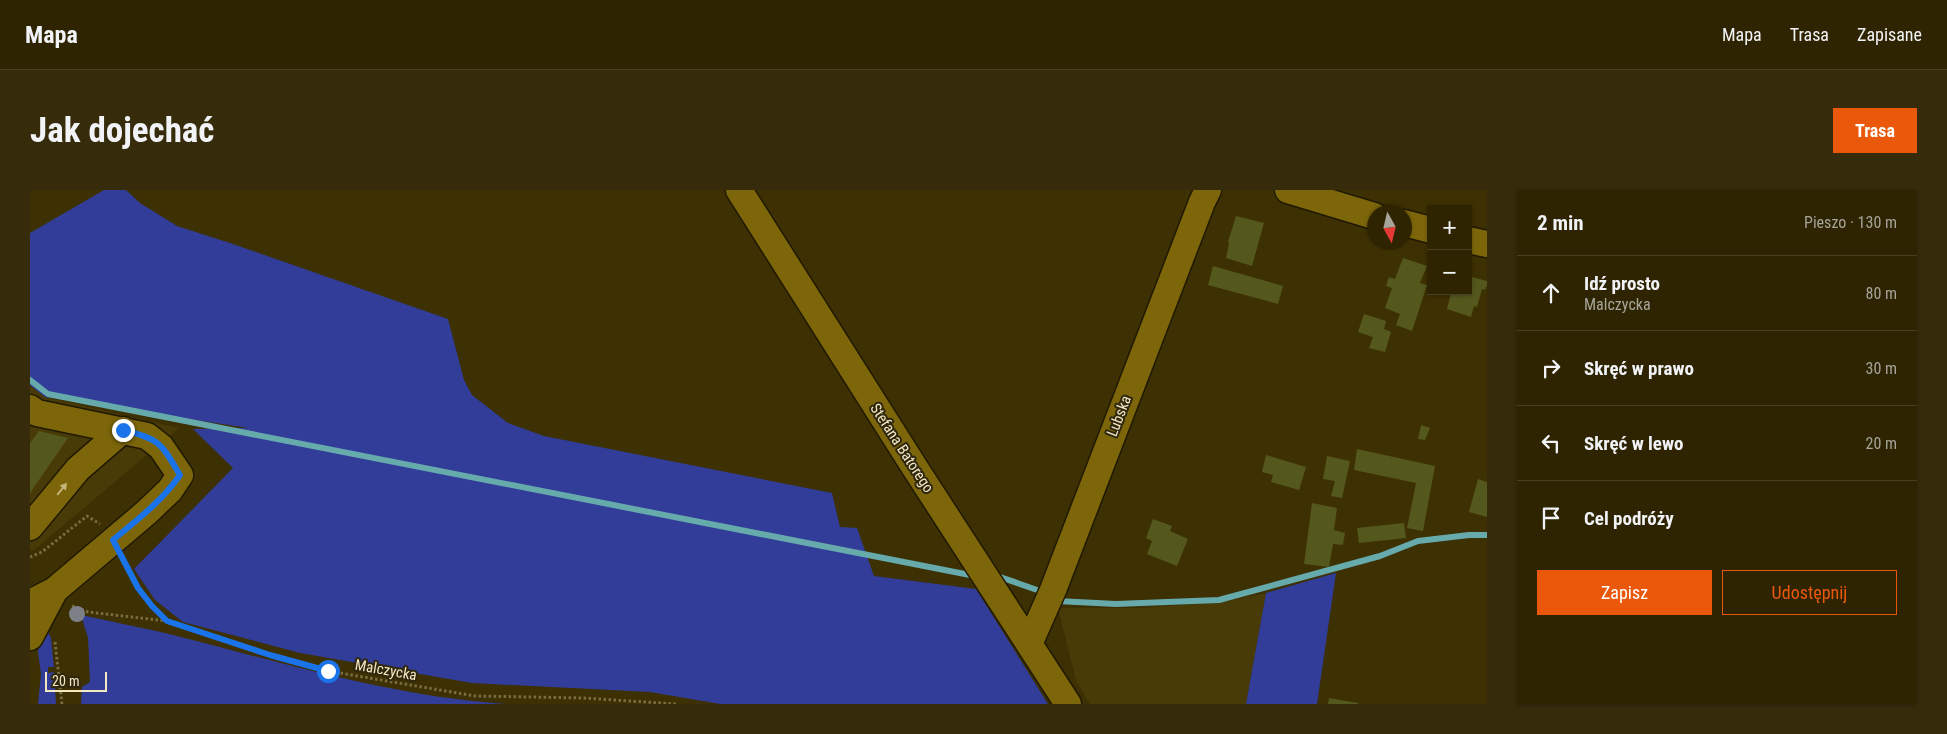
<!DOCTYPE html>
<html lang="pl">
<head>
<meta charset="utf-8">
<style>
  :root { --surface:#2e2402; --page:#362c0c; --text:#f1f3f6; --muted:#a7a499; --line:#494124; --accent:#ea580c }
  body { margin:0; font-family:"Roboto Condensed",sans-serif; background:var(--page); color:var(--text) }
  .controls { position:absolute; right:15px; top:15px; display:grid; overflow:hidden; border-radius:0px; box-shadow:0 1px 4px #0004 }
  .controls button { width:45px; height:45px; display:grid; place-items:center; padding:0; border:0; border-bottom:1px solid var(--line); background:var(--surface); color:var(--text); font:25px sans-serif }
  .compass { position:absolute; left:1337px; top:15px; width:45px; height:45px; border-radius:50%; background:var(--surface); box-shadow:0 1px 4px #0004; rotate:172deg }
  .scale { position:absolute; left:15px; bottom:12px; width:62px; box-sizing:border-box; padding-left:5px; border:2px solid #f4e8c2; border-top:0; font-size:14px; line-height:18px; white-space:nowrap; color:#f4e8c2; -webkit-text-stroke:4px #2f270e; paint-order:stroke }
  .stop { position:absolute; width:15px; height:15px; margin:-11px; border:4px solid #1a73e8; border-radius:50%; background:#fff }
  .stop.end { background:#1a73e8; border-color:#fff; box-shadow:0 1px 5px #0008 }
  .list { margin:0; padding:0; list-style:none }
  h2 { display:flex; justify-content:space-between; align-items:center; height:65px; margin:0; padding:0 20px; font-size:21px }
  h2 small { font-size:16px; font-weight:400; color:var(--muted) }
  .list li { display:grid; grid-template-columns:32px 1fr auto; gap:15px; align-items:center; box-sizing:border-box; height:75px; padding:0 20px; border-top:1px solid var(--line) }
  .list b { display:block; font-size:19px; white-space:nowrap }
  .list p { margin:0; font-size:16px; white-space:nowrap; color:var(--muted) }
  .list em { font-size:16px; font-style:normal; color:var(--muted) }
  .actions { display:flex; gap:10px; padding:15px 20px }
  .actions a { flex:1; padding:11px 0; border:1px solid var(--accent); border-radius:0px; text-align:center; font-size:18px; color:var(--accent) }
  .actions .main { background:var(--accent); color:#fff }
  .icon { flex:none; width:28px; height:28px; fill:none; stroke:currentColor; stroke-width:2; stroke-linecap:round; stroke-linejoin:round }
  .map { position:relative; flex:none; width:1457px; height:514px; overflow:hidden; border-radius:0px }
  header { display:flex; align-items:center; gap:30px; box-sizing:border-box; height:70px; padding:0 25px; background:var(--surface); border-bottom:1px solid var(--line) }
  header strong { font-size:24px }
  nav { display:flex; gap:28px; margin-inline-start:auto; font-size:18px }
  .intro { display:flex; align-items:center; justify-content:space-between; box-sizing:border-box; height:120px; padding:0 30px }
  h1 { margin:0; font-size:35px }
  .button { padding:12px 22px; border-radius:0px; background:var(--accent); color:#fff; font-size:18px; font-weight:700 }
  main { display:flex; gap:30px; padding:0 30px }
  aside { flex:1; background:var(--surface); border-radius:0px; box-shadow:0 1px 4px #0004 }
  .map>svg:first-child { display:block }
</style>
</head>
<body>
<header>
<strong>Mapa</strong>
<nav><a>Mapa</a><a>Trasa</a><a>Zapisane</a></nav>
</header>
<div class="intro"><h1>Jak dojechać</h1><a class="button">Trasa</a></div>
<main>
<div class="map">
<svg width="1457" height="514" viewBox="0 0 1457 514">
  <rect width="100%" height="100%" fill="#3d3003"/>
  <path fill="#483b07" d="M0 195 15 207 149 238 4 360 0 361Z
    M1236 403 1216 514H1060L1046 490 1028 418H1110L1195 412Z"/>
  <path fill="#313d98" d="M74 0H96L110 13 147 36 200 53 418 129 434 190 442 205 478 233 514 246 802 303 810 337 827 338 844 386 946 399 1018 514H690L620 502 442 493 270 463 153 432 125 410 104 379 203 278 163 239 218 238 15 207 0 195V43Z
    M1306 383 1287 514H1216L1236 403Z
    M51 425C83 432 115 438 147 446 257 474 361 506 475 514H51L52 497 60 492 58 448Z
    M16 438 21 448 24 477H18V483L24 482 26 514H8L11 484 8 462 10 448Z"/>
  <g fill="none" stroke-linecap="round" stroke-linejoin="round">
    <path stroke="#66aaac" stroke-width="6" d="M0 190 18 204 945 386
      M970 387 1010 401
      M1027 411 1086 414 1189 410 1350 366 1388 351 1439 345H1457"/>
  </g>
  <path fill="#55581c" d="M1206 26 1234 33 1222 76 1196 68 1199 53 1198 52Z
    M1373 68 1397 76 1390 93 1397 95 1382 141 1366 135 1370 124 1355 118 1362 98 1356 96 1359 87 1365 89Z
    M1183 76 1253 96 1248 114 1178 95Z
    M1442 87 1457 91V95L1455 100 1452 99 1447 117 1444 116 1441 127 1417 119 1421 103 1416 101H1438V89H1441Z
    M1334 124 1356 131 1354 139 1361 142 1355 162 1339 158 1343 147 1328 142Z
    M1391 235 1400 238 1395 250 1388 249Z
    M9 241 38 248 0 303V253Z
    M1327 259 1405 276 1393 341 1377 338 1386 293 1324 280Z
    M1236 265 1276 277 1269 300 1241 292 1243 285 1232 282Z
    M1297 266 1320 271 1312 308 1301 306 1305 291 1293 289Z
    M1448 289 1457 292V327L1439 322Z
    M1282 313 1307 318 1304 340 1315 343 1313 355 1303 354 1299 377 1274 374Z
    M1123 329 1142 336 1140 341 1158 349 1147 376 1117 364 1122 351 1116 348Z
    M1374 333 1376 348 1329 353 1327 338Z
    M1299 508 1328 513V514H1298Z"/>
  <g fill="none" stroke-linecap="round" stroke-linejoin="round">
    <defs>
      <path id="minor" d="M709 0 885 278 1038 514
        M1258 0 1344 26
        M1374 33 1401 40
        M1438 50 1457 54
        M0 218 7 223 117 246 131 257 150 285 140 300 117 322 25 400 0 413
        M0 337 48 279 93 240
        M0 447 25 400
        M1000 452 1023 400 1172 12 1178 0"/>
    </defs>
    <use href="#minor" stroke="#201902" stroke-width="29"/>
    <path stroke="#786c41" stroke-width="3" stroke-dasharray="2.5 2.5" stroke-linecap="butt" d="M0 367 12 362 57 326 70 334
      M94 372 108 399 122 416 137 431 240 465 298 481 445 506 554 508 646 514
      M42 416 58 422 137 431
      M25 452 32 514"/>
    <use href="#minor" stroke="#7d660a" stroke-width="26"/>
  </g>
  <circle fill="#7e8088" cx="47" cy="424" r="8"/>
  <defs><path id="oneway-solid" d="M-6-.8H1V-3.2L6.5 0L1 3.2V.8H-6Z" transform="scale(1.25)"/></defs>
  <use fill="#c4b478" href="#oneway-solid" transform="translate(32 299) rotate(-51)"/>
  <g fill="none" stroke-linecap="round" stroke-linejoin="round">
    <path stroke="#1a73e8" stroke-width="6" d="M93 240C130 249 131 253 150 285 132 311 107 330 83 350L108 398 122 416 137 431 240 465 298 481"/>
  </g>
  <g text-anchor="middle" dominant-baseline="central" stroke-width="4" stroke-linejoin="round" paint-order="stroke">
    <g font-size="15" fill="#f4e8c2" stroke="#2f270e">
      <text transform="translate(1089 226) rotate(-69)">Lubska</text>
      <text transform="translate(872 258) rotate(57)">Stefana Batorego</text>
      <text transform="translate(356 480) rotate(10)">Malczycka</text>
    </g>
  </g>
</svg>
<div class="controls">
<button>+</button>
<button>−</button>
</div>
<svg class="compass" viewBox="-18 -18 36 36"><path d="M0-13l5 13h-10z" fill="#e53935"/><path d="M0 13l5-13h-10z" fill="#a7a499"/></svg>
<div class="scale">20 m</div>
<div class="stop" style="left:298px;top:481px"></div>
<div class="stop end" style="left:93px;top:240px"></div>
</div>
<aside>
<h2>2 min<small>Pieszo · 130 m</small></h2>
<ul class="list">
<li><svg class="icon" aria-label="ahead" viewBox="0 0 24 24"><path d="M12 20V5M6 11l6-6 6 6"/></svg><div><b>Idź prosto</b><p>Malczycka</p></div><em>80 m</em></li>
<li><svg class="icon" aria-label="right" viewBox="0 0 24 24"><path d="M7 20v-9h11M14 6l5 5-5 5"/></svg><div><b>Skręć w prawo</b></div><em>30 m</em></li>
<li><svg class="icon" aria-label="left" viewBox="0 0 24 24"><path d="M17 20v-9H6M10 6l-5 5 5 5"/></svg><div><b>Skręć w lewo</b></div><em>20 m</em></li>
<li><svg class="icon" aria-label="arrive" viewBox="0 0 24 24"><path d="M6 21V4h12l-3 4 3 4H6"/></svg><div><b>Cel podróży</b></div></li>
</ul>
<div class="actions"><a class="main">Zapisz</a><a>Udostępnij</a></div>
</aside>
</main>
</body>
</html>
